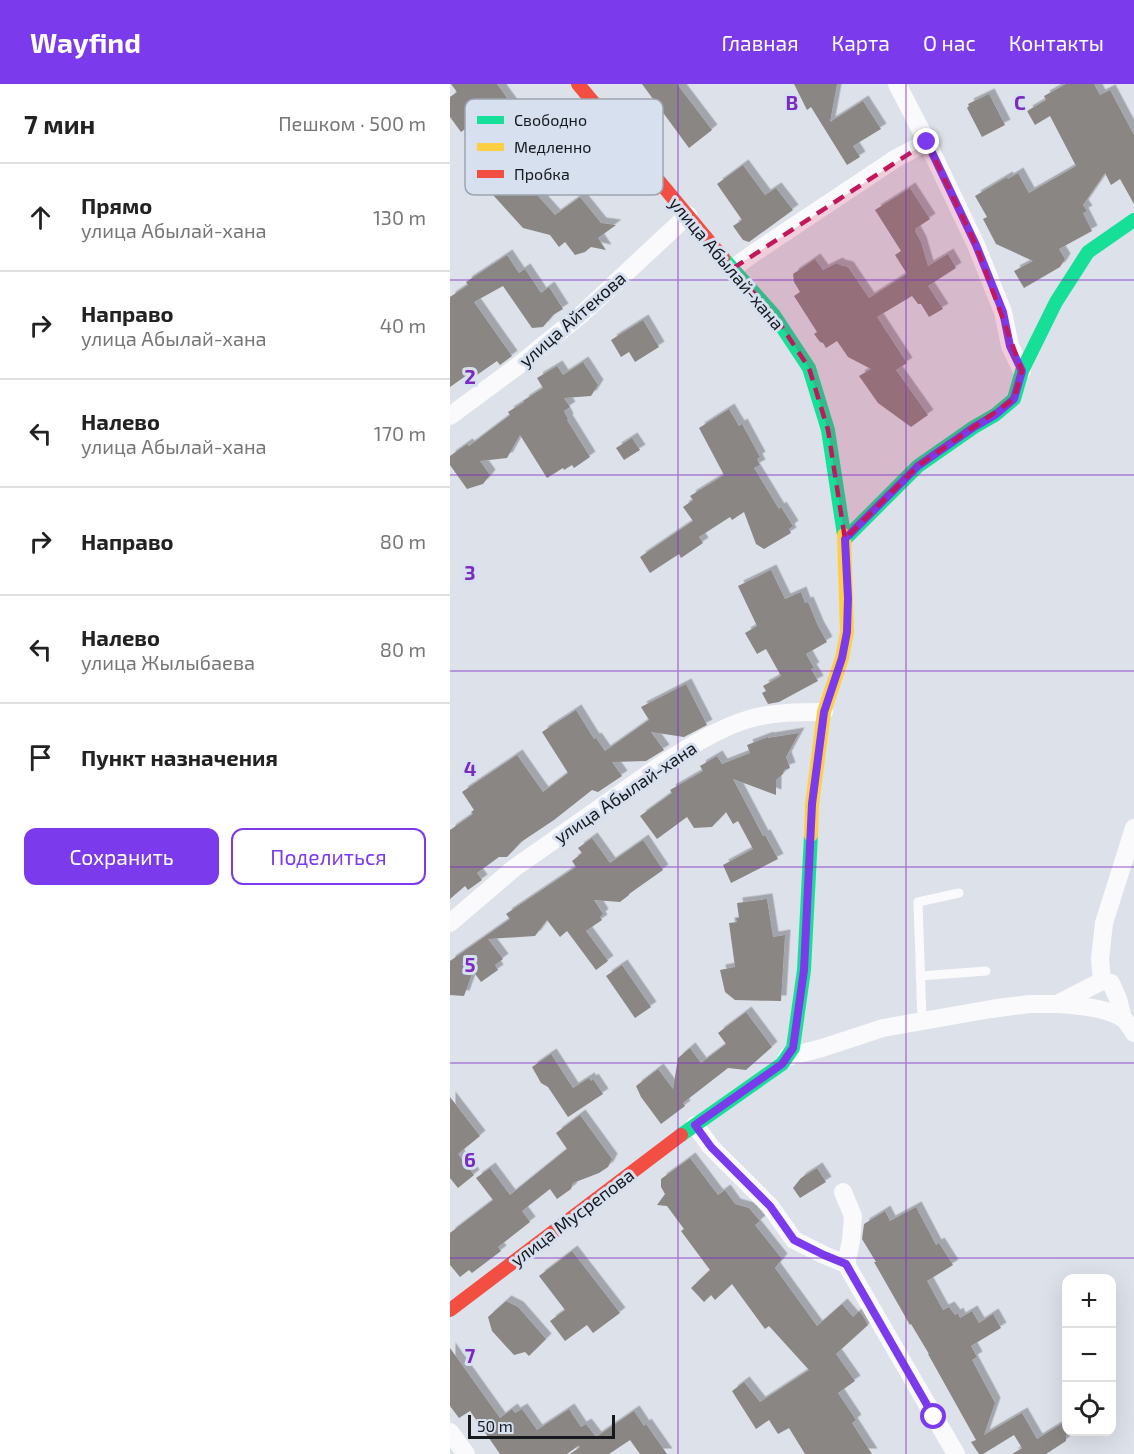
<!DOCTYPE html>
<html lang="ru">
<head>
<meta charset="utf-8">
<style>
  :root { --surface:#fff; --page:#f6f6f6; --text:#222; --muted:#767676; --line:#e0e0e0; --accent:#7c3aed }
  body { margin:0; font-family:"Exo 2",sans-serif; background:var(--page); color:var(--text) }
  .controls { position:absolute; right:18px; bottom:18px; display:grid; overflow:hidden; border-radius:12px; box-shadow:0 6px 24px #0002 }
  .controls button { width:54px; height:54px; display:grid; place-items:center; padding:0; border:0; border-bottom:2px solid var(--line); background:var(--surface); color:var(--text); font:30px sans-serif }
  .scale { position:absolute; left:18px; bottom:15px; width:147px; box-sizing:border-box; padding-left:6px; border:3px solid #16191e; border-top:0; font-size:16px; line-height:21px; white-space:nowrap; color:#16191e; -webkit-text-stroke:4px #d7e0ef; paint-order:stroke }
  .stop { position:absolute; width:18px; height:18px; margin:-14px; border:4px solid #7c3aed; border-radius:50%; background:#fff }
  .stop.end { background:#7c3aed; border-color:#fff; box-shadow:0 2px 6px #0008 }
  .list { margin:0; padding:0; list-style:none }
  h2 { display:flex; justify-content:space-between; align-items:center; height:78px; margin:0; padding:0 24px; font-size:26px }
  h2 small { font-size:20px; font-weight:400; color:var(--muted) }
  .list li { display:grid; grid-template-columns:39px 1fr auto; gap:18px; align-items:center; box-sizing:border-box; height:108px; padding:0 24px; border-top:2px solid var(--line) }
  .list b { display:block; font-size:22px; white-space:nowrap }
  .list p { margin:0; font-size:20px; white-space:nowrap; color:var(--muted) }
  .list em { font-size:20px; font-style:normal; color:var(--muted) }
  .actions { display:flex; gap:12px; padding:18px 24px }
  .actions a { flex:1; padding:14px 0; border:2px solid var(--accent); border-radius:12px; text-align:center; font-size:21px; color:var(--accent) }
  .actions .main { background:var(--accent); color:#fff }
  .icon { flex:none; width:33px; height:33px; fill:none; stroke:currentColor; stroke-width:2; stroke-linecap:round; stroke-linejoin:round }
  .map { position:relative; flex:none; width:684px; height:1370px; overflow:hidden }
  header { display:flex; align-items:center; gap:36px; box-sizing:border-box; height:84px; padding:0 30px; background:var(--accent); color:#fff }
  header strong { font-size:28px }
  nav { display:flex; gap:33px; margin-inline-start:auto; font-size:21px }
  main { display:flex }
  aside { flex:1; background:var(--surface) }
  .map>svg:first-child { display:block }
</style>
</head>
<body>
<header>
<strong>Wayfind</strong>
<nav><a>Главная</a><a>Карта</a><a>О нас</a><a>Контакты</a></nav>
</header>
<main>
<aside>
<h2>7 мин<small>Пешком · 500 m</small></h2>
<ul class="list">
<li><svg class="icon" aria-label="ahead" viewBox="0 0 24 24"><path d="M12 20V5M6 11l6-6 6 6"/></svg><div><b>Прямо</b><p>улица Абылай-хана</p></div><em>130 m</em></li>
<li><svg class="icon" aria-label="right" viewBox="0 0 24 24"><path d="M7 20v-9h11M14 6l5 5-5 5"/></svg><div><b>Направо</b><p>улица Абылай-хана</p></div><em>40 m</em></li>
<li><svg class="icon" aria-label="left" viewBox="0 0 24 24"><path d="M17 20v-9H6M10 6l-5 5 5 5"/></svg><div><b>Налево</b><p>улица Абылай-хана</p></div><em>170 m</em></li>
<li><svg class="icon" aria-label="right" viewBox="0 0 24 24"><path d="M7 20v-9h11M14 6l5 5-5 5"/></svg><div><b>Направо</b></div><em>80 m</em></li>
<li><svg class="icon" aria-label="left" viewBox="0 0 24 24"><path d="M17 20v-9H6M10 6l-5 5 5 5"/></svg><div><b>Налево</b><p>улица Жылыбаева</p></div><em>80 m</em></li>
<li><svg class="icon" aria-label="arrive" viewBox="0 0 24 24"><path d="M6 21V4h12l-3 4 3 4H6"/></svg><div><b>Пункт назначения</b></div></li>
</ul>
<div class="actions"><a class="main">Сохранить</a><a>Поделиться</a></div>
</aside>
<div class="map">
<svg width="684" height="1370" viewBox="0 0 684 1370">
  <defs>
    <filter id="shadow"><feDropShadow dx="5.5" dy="-5.5" stdDeviation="0" flood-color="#0004"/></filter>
  </defs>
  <rect width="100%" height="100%" fill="#dde1e9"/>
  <path fill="#8a8684" filter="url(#shadow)" d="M1 0H47L78 43 94 31 105 45 81 64 100 88 80 103 105 131 130 113 151 139 166 141 148 154 156 166 141 163 135 168 125 171 115 158 109 163 100 151 73 144 25 91 44 78 18 43 11 48 0 33V13L7 8Z
    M192 0H227L262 46 239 64Z
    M344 0H387L380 38 413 17 431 45 403 62 410 73 397 81 361 23 357 26Z
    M616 0H644L650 11 660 6 684 51V120L670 95 661 101 655 89 633 121 637 127 633 129 642 147 609 165 615 175 610 183 574 204 564 187 583 177 546 160 533 135 537 133 525 112 557 93 558 95 568 89 579 109 626 82 600 32 585 41 577 27 596 16 594 12Z
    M539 10 555 41 532 53 517 24 519 22 518 20Z
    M293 81 315 111 326 104 343 126 299 158 293 156 283 142 292 136 267 100Z
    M460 104 480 135 465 145 466 146 465 147 471 158 478 182 498 170 506 184 478 202 493 225 479 233 471 220H468L462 212 427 233 457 279 446 286 478 331 461 343 428 319 409 292 421 285 398 273 387 257 376 264 373 259 370 258 364 250 367 248 344 212 350 208 344 198 343 190 365 175 373 186 387 179 390 181 398 183 419 214 457 190 445 171 451 167 425 126Z
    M57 171 69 189 75 185 91 209 99 203 113 225 103 231 93 243 82 244 53 202 24 218 62 272 50 281 47 277 24 293 17 291 0 303V213L18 201 16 198Z
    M193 236 209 263 185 278 179 268 171 273 161 256Z
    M133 278 148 301 141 312 114 314 120 323 114 327 118 335 117 336 140 373 124 384 122 381 114 386 113 384 97 394 70 351 57 374 30 377 40 391 33 400 17 405 0 381V372L17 360 19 362 60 331 58 328 74 318 73 317 93 304 87 294 107 282 113 291Z
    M279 325 289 342 292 340 310 373 307 375 310 381 304 384 329 425 331 423 343 442 339 445 341 449 314 465 306 460 294 428 282 436 280 433 249 453 253 459 231 474 229 470 200 489 190 473 243 437 233 423 243 416 240 412 274 391 249 344Z
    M182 354 190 366 174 376 166 364Z
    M321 486 335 515 351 508 355 519 358 518 368 542 377 558 356 570 364 584 361 585 368 597 329 618 318 620 312 609 316 607 313 602 331 592 316 565 307 570 295 549 307 542 288 502Z
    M236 600 257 641 234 653 201 648 214 666 196 677 162 678 172 692 148 708 142 706 104 736 71 758 57 773H49L27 789 32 796 18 806 15 802 0 815V746L23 730 21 728 24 726 12 708 67 671 93 708 118 689 92 648 126 626 144 655 146 654 155 667 199 636 191 623Z
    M349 649 336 673 340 684 334 686 333 690 326 696V711L283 695 313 752 315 751 328 775 281 799 273 781 303 765 288 737 283 740 276 728 262 743 244 744 237 733 207 755 190 732 222 709 220 706 253 687 250 682 267 672 272 680 300 669 297 661 318 653V654Z
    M142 754 160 779 193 756 213 786 179 810V811L170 818 144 816 153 830 150 833 152 836 136 847 158 877 146 886 117 847 110 853 97 836 85 852 38 855 53 875 45 881 48 886 31 898 23 887 14 912 0 911V877L60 835 56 830 126 783 122 777 132 769 128 764Z
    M317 815 323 853 335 851 331 917 285 916 275 908 270 886 285 883 279 839 287 838 286 834H289L287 819Z
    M172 881 201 923 185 934 156 892Z
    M296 928 322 963 296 986 278 984 233 1019 235 1022 211 1040 191 1013 186 1002 208 985 223 1005 228 974 240 964 251 979 276 960 268 949Z
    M101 970 123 1004 139 994 141 997 143 995 153 1010 118 1033 98 1003 91 999 82 983Z
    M0 1013 30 1052 8 1070 24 1091 8 1104 0 1094Z
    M130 1031 162 1075 158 1083 149 1089 123 1099 121 1105 107 1115 100 1105 72 1127 80 1138 48 1163 51 1167 22 1189 19 1186 10 1193 0 1181V1149L43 1116 26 1094 40 1084 60 1111 117 1065 106 1049Z
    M240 1074 268 1111 275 1106 285 1120 299 1124 310 1137 305 1141 332 1175 325 1184 367 1242 392 1220 403 1233 409 1227 413 1232 418 1241 386 1270 405 1297 388 1309 406 1336 402 1339 422 1370H355L339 1344 328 1350 319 1336 306 1345 282 1307 294 1298 310 1318 359 1286 319 1242 315 1245 282 1200 265 1216 261 1211 254 1218 241 1204 260 1186 231 1147 234 1145 217 1122 207 1121 215 1110 211 1103V1095Z
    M367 1084 376 1098 350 1114 343 1104 351 1094Z
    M466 1123 486 1161 489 1159 503 1181 477 1197 493 1226 499 1223 505 1231 508 1229 510 1234 522 1227 529 1239 543 1230 551 1244 521 1262 527 1273 522 1276 545 1319 534 1351 572 1329 587 1355 616 1337V1357L596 1370H562L572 1364 564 1351 533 1370H529L521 1358 526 1356 478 1270H479L461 1240 460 1241 424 1178H426L412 1155 414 1140 435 1127 440 1137Z
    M122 1167 170 1229 143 1249 137 1241 115 1257 100 1237 115 1226 89 1192Z
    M56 1217 68 1223 96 1255 79 1272 75 1268 64 1271 42 1247 38 1233Z
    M0 1264 50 1334 62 1325 65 1329 72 1325 87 1346 119 1325 131 1343 136 1340 146 1353 184 1327 194 1342 196 1340 217 1370H190L180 1356 159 1370H120L130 1363 128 1362 117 1370H50L20 1327 9 1334 0 1322Z"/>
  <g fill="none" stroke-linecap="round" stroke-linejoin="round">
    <path stroke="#fafafc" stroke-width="9" d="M470 892 536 887
      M472 936 468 818 509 809"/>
    <path stroke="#fafafc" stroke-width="18" d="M447 0 477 58 526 161 553 228 560 262 572 287
      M282 185 304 169 445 75 477 58
      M0 332 69 281 133 229 238 131
      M0 839 63 785 215 678C241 662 269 644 299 635 323 628 349 628 374 628
      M652 897 650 875 654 839 684 744
      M607 920C625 921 657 924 672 934 677 937 681 944 684 949
      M337 973 372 964 433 944 541 925 579 920H607L652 897 661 899 668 915 673 934
      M245 1041 261 1063 320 1122 344 1156 374 1171 396 1180 506 1370
      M393 1108 403 1132 401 1157 396 1180
      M0 1348 16 1370"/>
    <path stroke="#16e098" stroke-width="14" d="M273 174 324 231 359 284 378 346 394 451
      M395 455 468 382 524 343 545 331 564 315 572 287 606 218 638 168 684 136
      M231 1051 332 980 343 964 354 886 361 751"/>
    <path stroke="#ffcf43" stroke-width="14" d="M361 751 362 720 374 628 392 574 397 548 394 451"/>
    <path stroke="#f24e42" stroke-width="14" d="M128 0 273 174
      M0 1226 231 1051"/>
  </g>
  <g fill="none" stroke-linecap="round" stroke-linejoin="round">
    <path stroke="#7c3aed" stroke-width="8" d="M477 58 526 161 553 228 560 262 572 287 564 315 545 331 524 343 468 382 395 455 398 514 397 548 392 574 374 628 362 720 354 886 343 964 332 980 245 1041 261 1063 320 1122 344 1156 374 1171 396 1180 484 1333"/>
  </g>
  <path fill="#c2185b" fill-opacity="0.2" stroke="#c2185b" stroke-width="4.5" stroke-dasharray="12 8" stroke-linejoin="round" d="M477 58 526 161 572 287 564 315 468 382 395 455 378 346 359 284 324 231 282 185Z"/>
  <path fill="none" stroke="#7b2cbf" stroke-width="1.5" stroke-opacity="0.55" d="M228 0V1370M456 0V1370M0 196H684M0 391H684M0 587H684M0 783H684M0 979H684M0 1174H684"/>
  <g text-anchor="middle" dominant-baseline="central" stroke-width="6" stroke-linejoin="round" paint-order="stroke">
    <g font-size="18" fill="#16191e" stroke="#d7e0ef">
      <text transform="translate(277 179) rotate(50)">улица Абылай-хана</text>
      <text transform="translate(122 235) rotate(-41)">улица Айтекова</text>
      <text transform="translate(175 708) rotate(-34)">улица Абылай-хана</text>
      <text transform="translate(122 1133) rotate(-37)">улица Мусрепова</text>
    </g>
  </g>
  <rect x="15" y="15" width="198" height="96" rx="9" fill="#d7e0ef" stroke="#9da4b0" stroke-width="1.5"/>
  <rect x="27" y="32" width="27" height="8" fill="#16e098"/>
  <rect x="27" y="59" width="27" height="8" fill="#ffcf43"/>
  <rect x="27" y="86" width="27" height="8" fill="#f24e42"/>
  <g font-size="16" fill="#16191e">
    <text x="64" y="42">Свободно</text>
    <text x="64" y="69">Медленно</text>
    <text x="64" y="96">Пробка</text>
  </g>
  <g font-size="20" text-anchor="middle" font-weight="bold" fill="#7b2cbf" stroke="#d7e0ef" stroke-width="6" stroke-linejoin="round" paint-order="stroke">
    <text x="342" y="26">B</text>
    <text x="570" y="26">C</text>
    <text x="20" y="300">2</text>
    <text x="20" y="496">3</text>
    <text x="20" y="692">4</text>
    <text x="20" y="888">5</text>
    <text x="20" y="1083">6</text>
    <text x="20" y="1279">7</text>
  </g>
</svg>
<div class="controls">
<button>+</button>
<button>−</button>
<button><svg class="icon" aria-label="locate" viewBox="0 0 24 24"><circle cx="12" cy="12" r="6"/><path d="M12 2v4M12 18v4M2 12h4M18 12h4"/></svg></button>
</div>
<div class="scale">50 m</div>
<div class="stop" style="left:484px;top:1333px"></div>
<div class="stop end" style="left:477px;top:58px"></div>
</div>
</main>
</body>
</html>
